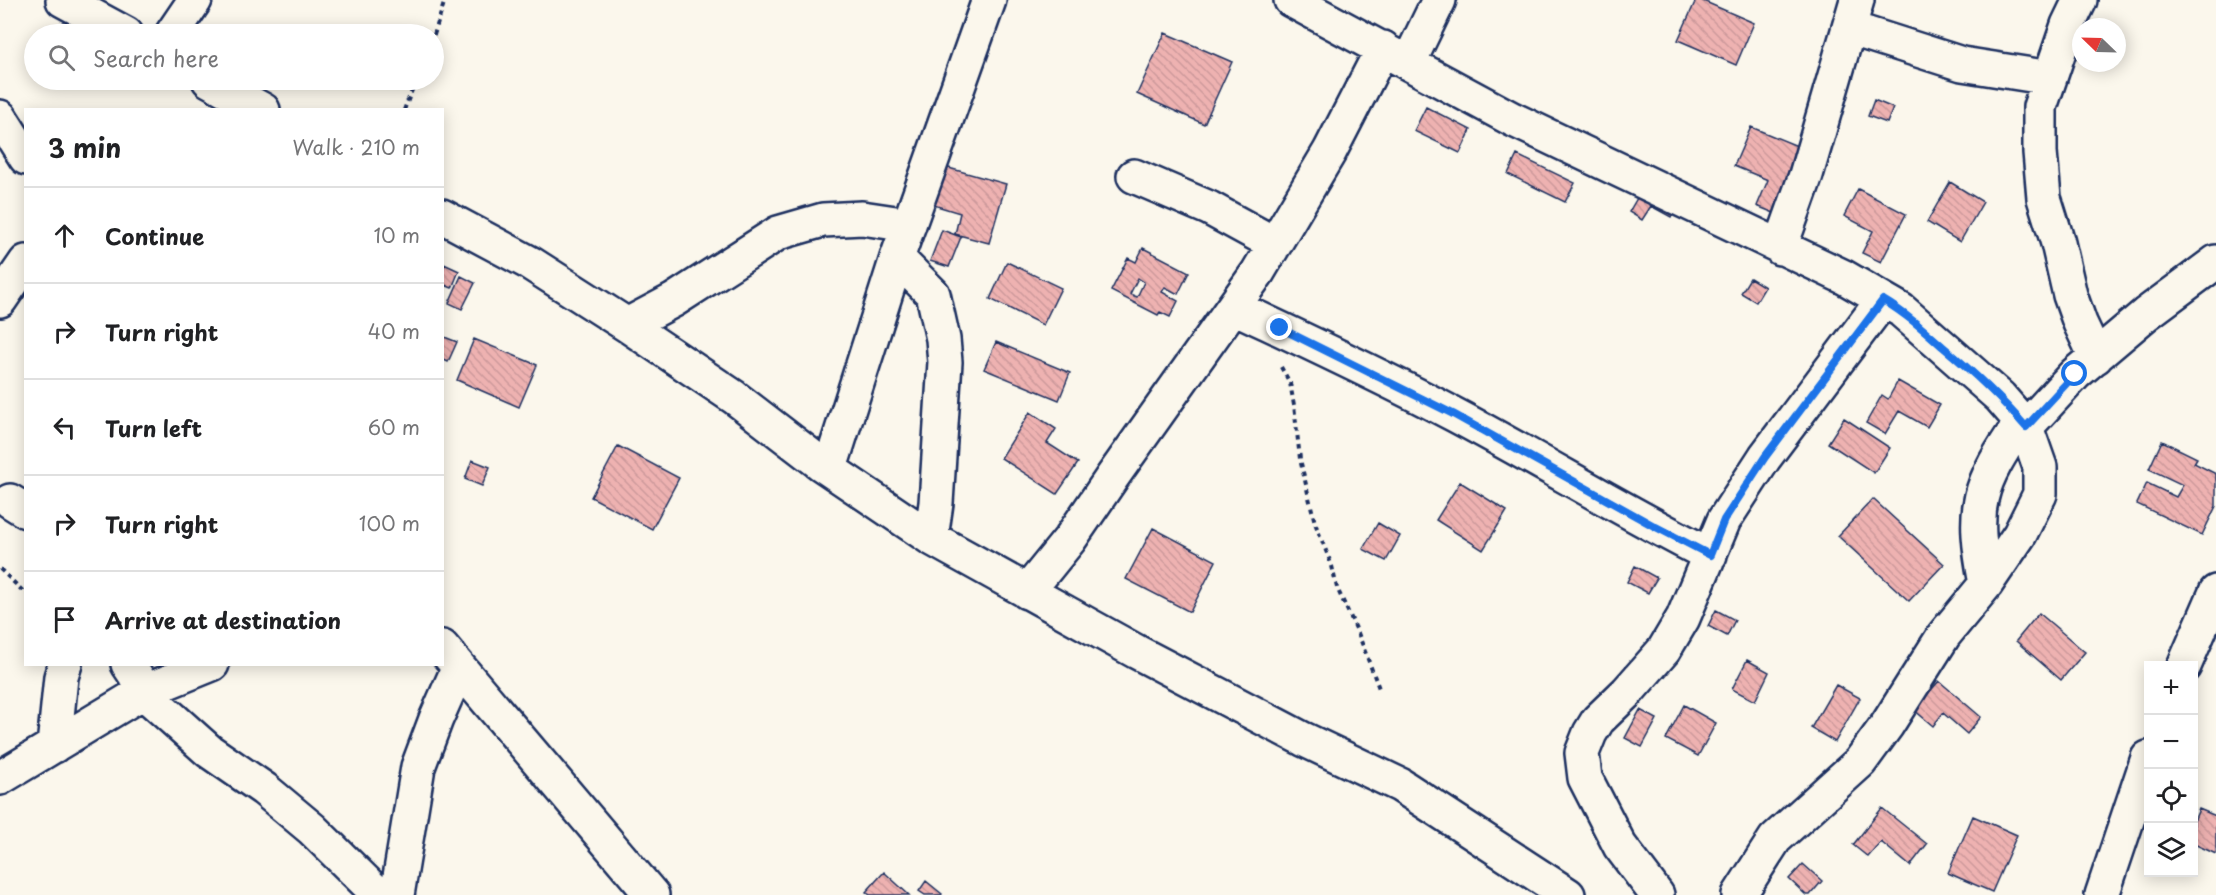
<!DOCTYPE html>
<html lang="en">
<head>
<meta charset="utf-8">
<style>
  :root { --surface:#fff; --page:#f6f6f6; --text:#202124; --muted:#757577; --line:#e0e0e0 }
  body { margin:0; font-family:"Playpen Sans",sans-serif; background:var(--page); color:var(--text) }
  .controls { position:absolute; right:18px; bottom:18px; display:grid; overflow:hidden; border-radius:0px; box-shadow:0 3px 15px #0003 }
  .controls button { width:54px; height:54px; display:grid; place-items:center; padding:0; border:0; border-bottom:2px solid var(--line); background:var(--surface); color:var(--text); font:30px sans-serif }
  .compass { position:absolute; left:2072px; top:18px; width:54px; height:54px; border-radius:50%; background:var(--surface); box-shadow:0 3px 15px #0003; rotate:293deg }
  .stop { position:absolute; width:18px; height:18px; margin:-14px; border:4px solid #1a73e8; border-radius:50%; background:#fff }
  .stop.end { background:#1a73e8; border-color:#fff; box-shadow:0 2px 6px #0008 }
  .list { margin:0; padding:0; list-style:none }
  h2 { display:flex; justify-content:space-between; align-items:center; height:78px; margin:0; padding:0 24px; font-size:26px }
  h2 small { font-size:20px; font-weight:400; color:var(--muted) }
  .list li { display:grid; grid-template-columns:39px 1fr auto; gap:18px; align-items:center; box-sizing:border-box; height:96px; padding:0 24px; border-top:2px solid var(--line) }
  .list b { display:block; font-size:22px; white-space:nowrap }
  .list em { font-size:20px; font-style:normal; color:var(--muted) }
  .icon { flex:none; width:33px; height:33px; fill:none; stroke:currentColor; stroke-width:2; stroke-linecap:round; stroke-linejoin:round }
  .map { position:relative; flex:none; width:2216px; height:895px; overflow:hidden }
  .search { position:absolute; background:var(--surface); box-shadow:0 3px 15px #0003; left:24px; top:24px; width:420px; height:66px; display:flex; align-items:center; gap:15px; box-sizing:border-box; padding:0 21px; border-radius:33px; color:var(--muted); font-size:22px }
  .panel { position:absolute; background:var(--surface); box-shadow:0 3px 15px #0003; left:24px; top:108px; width:420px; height:558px; border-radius:0px }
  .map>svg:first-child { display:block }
</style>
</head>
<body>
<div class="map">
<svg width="2216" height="895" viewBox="0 0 2216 895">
  <defs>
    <pattern id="building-back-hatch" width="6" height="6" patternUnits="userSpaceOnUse" patternTransform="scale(1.5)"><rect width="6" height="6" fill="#eeb2b1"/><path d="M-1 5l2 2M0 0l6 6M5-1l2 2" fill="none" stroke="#cc999b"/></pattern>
  </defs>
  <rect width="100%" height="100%" fill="#fbf7ec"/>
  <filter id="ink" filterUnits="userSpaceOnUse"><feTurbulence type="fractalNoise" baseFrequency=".0167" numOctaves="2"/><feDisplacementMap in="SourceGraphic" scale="12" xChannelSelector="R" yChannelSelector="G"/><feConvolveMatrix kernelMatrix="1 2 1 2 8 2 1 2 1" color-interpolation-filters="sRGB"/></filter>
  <g filter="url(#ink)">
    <path fill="url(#building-back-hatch)" stroke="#1b2f5e" stroke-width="1.5" fill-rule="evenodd" d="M1696 0H1701L1754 23 1736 65 1678 40Z
      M1165 33 1232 62 1204 124 1137 94Z
      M1874 100 1893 108 1887 123 1868 116Z
      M1426 107 1471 130 1460 153 1414 131Z
      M1751 127 1802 148 1774 213 1757 206 1768 180 1734 166Z
      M1517 155 1575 183 1565 202 1508 174Z
      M938 165 1006 184 989 243 955 234 960 213 927 203Z
      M1950 182 1983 202 1960 242 1927 222Z
      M1644 186 1678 204 1671 217 1651 206 1642 220 1629 212Z
      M1858 189 1906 214 1881 262 1862 253 1873 231 1844 216Z
      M942 230 961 237 949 267 930 261Z
      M1143 248 1189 272 1178 294 1165 287 1162 292 1178 301 1170 317 1160 312 1158 315 1111 291 1128 258 1136 262ZM1138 278 1144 282 1137 297 1130 294Z
      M1007 262 1061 288 1043 325 990 299Z
      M444 264 459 271 452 288 442 284Z
      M461 276 475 283 462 309 449 303Z
      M1750 278 1765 287 1756 302 1741 293Z
      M442 336 457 342 448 362 442 359Z
      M474 339 537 365 519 407 457 380Z
      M996 342 1070 373 1059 400 984 369Z
      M1898 381 1940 405 1927 427 1899 411 1885 434 1866 423 1882 395 1888 399Z
      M1030 412 1056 429 1047 443 1078 463 1057 494 1001 458Z
      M1844 418 1890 448 1874 473 1828 443Z
      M2162 441 2197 458 2194 463 2216 474V506L2202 535 2137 504 2147 483 2176 497 2183 485 2149 469Z
      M618 446 679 478 652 529 591 497Z
      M472 460 490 467 482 486 465 479Z
      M1460 482 1507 511 1483 550 1436 520Z
      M1873 499 1944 564 1909 601 1838 536Z
      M1378 523 1400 536 1386 561 1363 549Z
      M1153 528 1216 561 1190 612 1126 579Z
      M1635 566 1657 578 1648 593 1627 582Z
      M1716 610 1735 620 1727 636 1708 626Z
      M2039 613 2085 652 2061 680 2016 641Z
      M1747 660 1769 672 1755 701 1732 689Z
      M1939 681 1981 717 1967 734 1943 713 1933 726 1914 710Z
      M1836 685 1860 698 1835 742 1811 728Z
      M1684 705 1716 723 1698 756 1666 739Z
      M1640 710 1657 719 1642 747 1625 738Z
      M1882 808 1927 844 1910 866 1881 842 1868 857 1853 845Z
      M2199 809 2216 816V854L2194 844V821Z
      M1973 816 2017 835 1992 892 1948 873Z
      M1803 864 1822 881 1810 895H1806L1789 879Z
      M884 872 909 895H870L866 892Z
      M926 881 942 894 941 895H925L919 891Z"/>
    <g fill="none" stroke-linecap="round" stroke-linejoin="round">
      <defs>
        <path id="minor" d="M63 0 126 34
          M1291 0 1512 119 1844 277 1901 310 2000 397 2026 427 2040 467V494L2020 534 1986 584 1944 635 1887 725 1860 762 1775 839 1739 895
          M2080 0 2068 25 2040 107V152L2044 198 2058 243 2070 295 2080 323 2096 357
          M1849 28 1962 64 2050 78
          M172 34 195 0
          M1409 62 1439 0
          M209 80 263 110
          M0 117 26 158
          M1134 176 1209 208 1275 244
          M442 216 530 263 627 325 734 397 820 463 931 538 1137 652 1303 739 1400 785 1568 895
          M1780 248 1806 175 1857 0
          M897 258 933 294 943 339 945 362 936 503 931 538
          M0 300 26 262
          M1234 307C1308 342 1382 376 1455 415 1540 460 1623 511 1710 555
          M627 325 674 300 778 233 823 220 862 218 909 225
          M2026 427 2075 374 2146 314 2216 262
          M830 468 897 258 989 0
          M10 501 26 511
          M1986 584C1971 506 1977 486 2022 421
          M1027 592 1070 539 1113 476 1258 272 1330 151 1383 48
          M442 647 652 895
          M128 664 146 691
          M2184 666 2216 592
          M143 692 209 751 264 789 312 829 379 895
          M54 746 61 677 65 664
          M0 778 143 692 212 664
          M397 895 418 767 436 719 459 667
          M1657 895 1620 846 1585 778 1582 753 1590 733 1598 720 1627 692 1664 650 1683 618 1724 520 1765 457 1883 300
          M2102 895 2148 758"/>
      </defs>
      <use href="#minor" stroke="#1b2f5e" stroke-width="38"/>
      <path stroke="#1b2f5e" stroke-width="4" stroke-dasharray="4.5 4.5" stroke-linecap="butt" d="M434 35 445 0
        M404 110 416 80
        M1281 367 1290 383 1294 405 1300 459 1315 523 1332 566 1337 588 1358 633 1380 691
        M0 569 26 594"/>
      <use href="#minor" stroke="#fbf7ec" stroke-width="33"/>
    </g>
  </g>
  <g fill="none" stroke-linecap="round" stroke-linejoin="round" filter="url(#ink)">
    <path stroke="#1a73e8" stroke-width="8" d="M1280 328 1453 414 1654 526 1710 555 1724 520 1765 457 1883 300C1905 313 1923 329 1942 346 1972 371 2000 397 2026 427L2075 374"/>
  </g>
</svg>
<div class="controls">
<button>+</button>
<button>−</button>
<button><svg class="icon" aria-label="locate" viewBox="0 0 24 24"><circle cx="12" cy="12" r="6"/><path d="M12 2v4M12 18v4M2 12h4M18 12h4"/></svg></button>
<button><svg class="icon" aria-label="layers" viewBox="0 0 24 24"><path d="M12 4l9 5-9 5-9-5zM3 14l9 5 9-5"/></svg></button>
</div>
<svg class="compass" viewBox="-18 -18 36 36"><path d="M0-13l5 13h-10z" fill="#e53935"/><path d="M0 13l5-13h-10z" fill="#757577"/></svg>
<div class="stop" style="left:2075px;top:374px"></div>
<div class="stop end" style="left:1280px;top:328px"></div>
<div class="search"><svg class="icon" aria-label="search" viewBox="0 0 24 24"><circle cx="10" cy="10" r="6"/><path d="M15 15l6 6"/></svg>Search here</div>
<section class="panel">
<h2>3 min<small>Walk · 210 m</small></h2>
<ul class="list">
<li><svg class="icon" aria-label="ahead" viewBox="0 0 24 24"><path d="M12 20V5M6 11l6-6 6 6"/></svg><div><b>Continue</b></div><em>10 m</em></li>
<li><svg class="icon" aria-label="right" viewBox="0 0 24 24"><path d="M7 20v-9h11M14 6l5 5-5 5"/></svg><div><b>Turn right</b></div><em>40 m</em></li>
<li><svg class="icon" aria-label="left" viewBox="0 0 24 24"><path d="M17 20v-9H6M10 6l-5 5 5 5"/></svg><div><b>Turn left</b></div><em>60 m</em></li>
<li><svg class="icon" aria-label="right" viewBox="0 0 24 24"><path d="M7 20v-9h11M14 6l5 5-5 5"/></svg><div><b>Turn right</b></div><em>100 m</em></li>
<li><svg class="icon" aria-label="arrive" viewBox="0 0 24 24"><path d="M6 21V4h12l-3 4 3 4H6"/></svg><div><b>Arrive at destination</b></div></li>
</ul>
</section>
</div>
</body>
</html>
